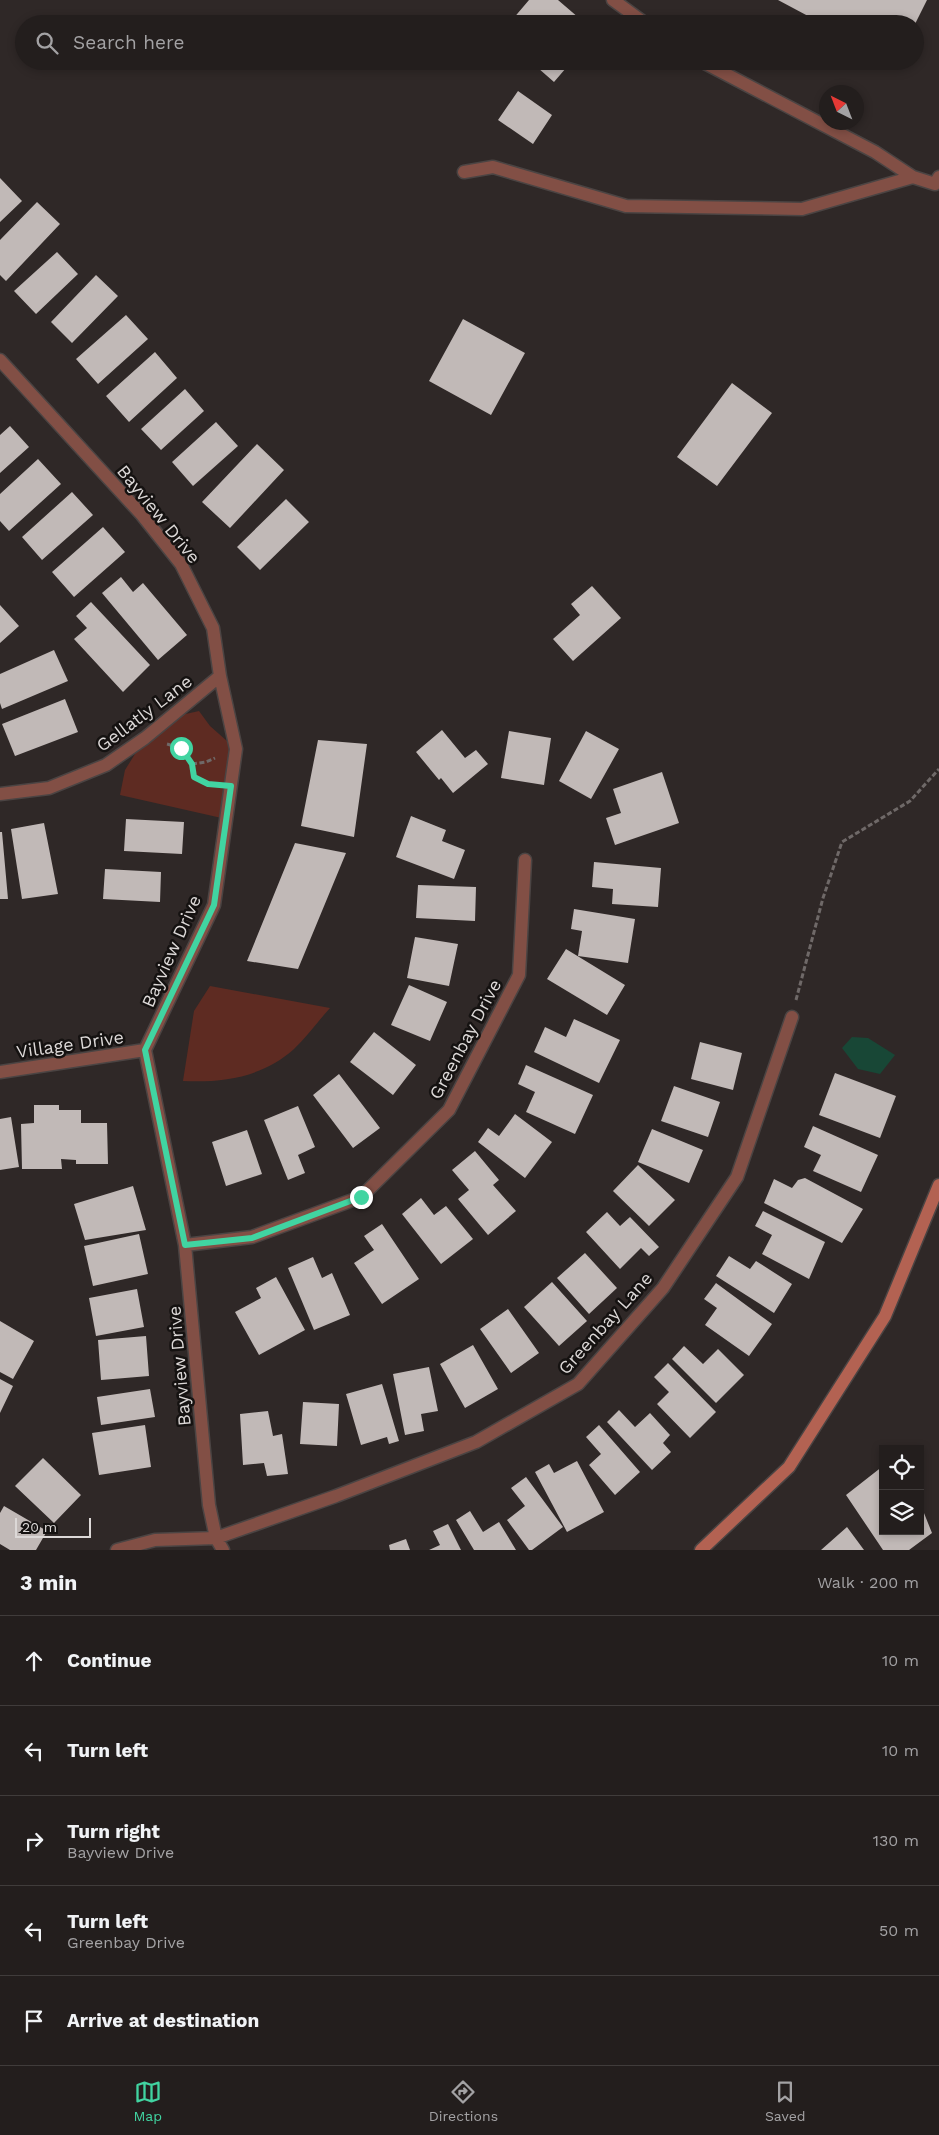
<!DOCTYPE html>
<html lang="en">
<head>
<meta charset="utf-8">
<style>
  :root { --surface:#231e1d; --page:#2b2726; --text:#f1f3f6; --muted:#a3a2a4; --line:#403c3b; --accent:#41d4a1 }
  body { margin:0; font-family:"Work Sans",sans-serif; background:var(--page); color:var(--text) }
  .controls { position:absolute; right:15px; bottom:15px; display:grid; overflow:hidden; border-radius:0px; box-shadow:0 2px 8px #0003 }
  .controls button { width:45px; height:45px; display:grid; place-items:center; padding:0; border:0; border-bottom:1px solid var(--line); background:var(--surface); color:var(--text); font:25px sans-serif }
  .compass { position:absolute; left:819px; top:85px; width:45px; height:45px; border-radius:50%; background:var(--surface); box-shadow:0 2px 8px #0003; rotate:318deg }
  .scale { position:absolute; left:15px; bottom:12px; width:76px; box-sizing:border-box; padding-left:5px; border:2px solid #dcd8d7; border-top:0; font-size:14px; line-height:18px; white-space:nowrap; color:#dcd8d7; -webkit-text-stroke:4px #151211; paint-order:stroke }
  .stop { position:absolute; width:15px; height:15px; margin:-11px; border:4px solid #41d4a1; border-radius:50%; background:#fff }
  .stop.end { background:#41d4a1; border-color:#fff; box-shadow:0 1px 5px #0008 }
  .list { margin:0; padding:0; list-style:none }
  h2 { display:flex; justify-content:space-between; align-items:center; height:65px; margin:0; padding:0 20px; font-size:21px }
  h2 small { font-size:16px; font-weight:400; color:var(--muted) }
  .list li { display:grid; grid-template-columns:32px 1fr auto; gap:15px; align-items:center; box-sizing:border-box; height:90px; padding:0 20px; border-top:1px solid var(--line) }
  .list b { display:block; font-size:19px; white-space:nowrap }
  .list p { margin:0; font-size:16px; white-space:nowrap; color:var(--muted) }
  .list em { font-size:16px; font-style:normal; color:var(--muted) }
  .icon { flex:none; width:28px; height:28px; fill:none; stroke:currentColor; stroke-width:2; stroke-linecap:round; stroke-linejoin:round }
  .map { position:relative; flex:none; width:939px; height:1550px; overflow:hidden }
  .search { position:absolute; background:var(--surface); box-shadow:0 2px 8px #0003; left:15px; right:15px; top:15px; height:55px; display:flex; align-items:center; gap:12px; box-sizing:border-box; padding:0 18px; border-radius:28px; color:var(--muted); font-size:19px }
  .sheet { height:515px; background:var(--surface) }
  nav { display:flex; justify-content:space-around; align-items:center; box-sizing:border-box; height:70px; border-top:1px solid var(--line); background:var(--surface); font-size:14px; color:var(--muted) }
  nav a { display:grid; justify-items:center; gap:2px }
  nav .on { color:var(--accent) }
  .map>svg:first-child { display:block }
</style>
</head>
<body>
<div class="map">
<svg width="939" height="1550" viewBox="0 0 939 1550">
  <rect width="100%" height="100%" fill="#2f2827"/>
  <path fill="#5e2b22" d="M199 711 210 726 236 749 226 819 120 795 125 770 145 738 168 718Z
    M210 986 330 1008C318 1021 307 1037 294 1049 263 1077 223 1083 183 1081L194 1011Z"/>
  <path fill="#184736" d="M852 1037 868 1038 895 1055 880 1074 858 1069 842 1048Z"/>
  <path fill="#c1b9b7" d="M529 0H558L586 24H517L512 20Z
    M778 0H927L915 24H823Z
    M530 61H572L554 82Z
    M518 91 552 115 533 144 498 120Z
    M0 178 22 201 0 222Z
    M37 202 60 224 6 281 0 275V240Z
    M57 252 78 274 36 314 14 291Z
    M96 275 118 296 72 343 51 322Z
    M126 315 148 339 98 384 76 359Z
    M463 319 525 353 491 415 429 381Z
    M155 352 177 378 129 422 106 396Z
    M732 383 772 413 717 486 677 457Z
    M185 389 204 411 161 450 141 429Z
    M216 422 238 446 193 486 172 462Z
    M10 426 29 447 0 473V435Z
    M257 444 284 470 230 528 202 502Z
    M38 459 61 484 9 531 0 521V494Z
    M72 492 93 515 42 560 22 537Z
    M286 499 309 522 260 570 237 547Z
    M103 527 125 552 74 597 52 572Z
    M121 577 133 592 143 583 187 635 158 660 102 593Z
    M592 586 621 618 573 661 553 639 580 615 571 604Z
    M91 602 150 665 123 692 74 639 87 628 76 616Z
    M0 605 19 626 0 643Z
    M54 650 68 681 2 709 0 703V674Z
    M65 699 78 732 15 756 2 724Z
    M442 730 465 758 476 750 488 764 453 793 441 778 439 780 416 752Z
    M509 731 551 738 544 785 501 778Z
    M586 731 619 749 591 799 559 781Z
    M318 740 367 744 354 837 301 826Z
    M662 772 679 823 615 845 606 818 621 813 613 789Z
    M411 816 446 830 442 841 465 850 454 879 396 857Z
    M126 819 184 822 182 854 124 851Z
    M44 823 58 894 22 899 11 829Z
    M0 832H2L8 899H0Z
    M295 843 346 853 298 969 247 961Z
    M594 862 661 868 658 907 612 904 613 889 592 887Z
    M105 869 161 872 160 902 103 899Z
    M418 885 476 887 475 921 416 918Z
    M574 909 635 919 628 963 578 956 582 931 571 929Z
    M415 937 458 944 449 986 407 978Z
    M566 949 625 985 607 1015 547 979Z
    M409 985 447 1002 430 1041 391 1025Z
    M574 1019 620 1040 599 1083 534 1052 545 1027 566 1037Z
    M374 1032 416 1065 393 1095 350 1062Z
    M700 1042 742 1053 733 1090 691 1079Z
    M526 1065 593 1095 575 1134 526 1112 535 1092 518 1084Z
    M835 1073 896 1096 880 1138 819 1115Z
    M339 1074 380 1128 353 1148 313 1095Z
    M674 1086 720 1102 708 1137 661 1121Z
    M34 1105H59V1110H81V1123H107L108 1164H76V1160L61 1159 62 1169H22L21 1124 34 1123Z
    M298 1106 315 1147 298 1155 305 1173 288 1180 264 1120Z
    M515 1114 552 1142 525 1178 478 1142 488 1128 499 1136Z
    M11 1117 19 1167 0 1170V1119Z
    M813 1126 878 1155 861 1192 813 1171 821 1155 804 1147Z
    M652 1129 703 1150 689 1183 638 1162Z
    M247 1130 262 1174 226 1186 212 1142Z
    M475 1151 499 1180 493 1185 516 1211 488 1235 458 1199 469 1190 452 1170Z
    M638 1165 675 1200 649 1226 613 1191Z
    M805 1178 863 1209 842 1243 764 1203 774 1179 792 1188 798 1180Z
    M133 1186 146 1230 85 1240 74 1204Z
    M421 1198 434 1215 446 1206 473 1239 441 1264 402 1214Z
    M763 1211 825 1242 809 1279 762 1254 772 1235 755 1226Z
    M607 1212 620 1226 630 1217 659 1247 649 1256 641 1248 620 1269 586 1232Z
    M382 1224 419 1279 382 1304 354 1263 374 1250 364 1236Z
    M139 1234 148 1274 93 1286 84 1246Z
    M585 1253 617 1288 589 1314 557 1278Z
    M729 1256 750 1269 756 1261 792 1284 774 1313 716 1276Z
    M313 1257 322 1278 332 1273 350 1315 314 1330 288 1268Z
    M276 1277 305 1330 259 1355 235 1312 261 1298 256 1288Z
    M552 1282 587 1321 559 1346 524 1307Z
    M716 1283 772 1324 749 1356 705 1325 717 1308 704 1299Z
    M137 1289 144 1327 96 1336 89 1298Z
    M508 1309 539 1353 511 1373 480 1329Z
    M0 1321 34 1341 13 1379 0 1372Z
    M146 1336 149 1376 101 1380 98 1340Z
    M473 1345 498 1389 465 1408 440 1364Z
    M684 1346 703 1364 718 1349 744 1375 716 1403 672 1359Z
    M668 1363 716 1412 690 1438 657 1404 669 1392 654 1377Z
    M429 1367 438 1411 421 1414 424 1431 405 1435 393 1374Z
    M0 1379 13 1386 0 1413Z
    M382 1384 399 1441 389 1444 387 1437 361 1445 346 1394Z
    M150 1389 155 1417 101 1425 97 1397Z
    M303 1402 339 1404 337 1446 300 1444Z
    M619 1410 635 1427 650 1413 670 1435 663 1443 671 1452 652 1470 607 1422Z
    M268 1411 273 1436 282 1434 288 1474 267 1476 264 1463 243 1465 240 1414Z
    M145 1425 151 1467 99 1475 92 1433Z
    M599 1425 640 1472 615 1495 589 1465 601 1454 586 1437Z
    M43 1458 81 1495 54 1523 15 1486Z
    M577 1461 604 1512 567 1532 535 1472 549 1464 554 1473Z
    M883 1466V1531H920V1503L932 1533 909 1550H883L846 1495Z
    M526 1477 563 1527 532 1550H529L507 1520 525 1506 511 1488Z
    M4 1506 47 1531 36 1550H10L0 1544V1513Z
    M470 1511 483 1532 499 1522 516 1550H474L456 1520Z
    M448 1524 461 1550H429L440 1545 433 1531Z
    M847 1527 864 1550H821Z
    M406 1539 410 1550H390L389 1545Z"/>
  <g fill="none" stroke-linecap="round" stroke-linejoin="round">
    <defs>
      <path id="lane" d="M613 0 646 24
        M701 61 875 152 913 177 935 184 939 177
        M464 172 493 167 626 206 802 209 913 177"/>
      <path id="street" d="M0 360 142 515 181 564 213 628 220 676 236 749 214 905 145 1050 185 1245 209 1505 216 1538 223 1550
        M0 794 49 788 106 765 145 738 220 676
        M0 1072 145 1050
        M185 1245 252 1237 361 1197 449 1110 519 975 525 860
        M117 1550 155 1540 216 1538 336 1496 476 1442 578 1384 663 1288 737 1177 792 1017"/>
      <path id="secondary" d="M701 1550 789 1467 885 1316 939 1185"/>
    </defs>
    <use href="#lane" stroke="#4b4443" stroke-width="15"/>
    <use href="#street" stroke="#4b4443" stroke-width="15"/>
    <use href="#secondary" stroke="#4b4443" stroke-width="15"/>
    <path stroke="#6f6968" stroke-width="3" stroke-dasharray="5 2.5" stroke-linecap="butt" d="M167 744C186 749 191 758 194 777L211 784
      M192 764 206 762 215 758
      M796 1000 823 898 842 842 910 801 939 769"/>
    <use href="#lane" stroke="#824f45" stroke-width="12"/>
    <use href="#street" stroke="#824f45" stroke-width="12"/>
    <use href="#secondary" stroke="#b36252" stroke-width="12"/>
  </g>
  <g fill="none" stroke-linecap="round" stroke-linejoin="round">
    <path stroke="#41d4a1" stroke-width="6" d="M181 748 192 764 194 777 208 784 231 786 214 905 145 1050 185 1245 252 1238 361 1197"/>
  </g>
  <g text-anchor="middle" dominant-baseline="central" stroke-width="5" stroke-linejoin="round" paint-order="stroke">
    <g font-size="18" fill="#dcd8d7" stroke="#151211">
      <text transform="translate(159 514) rotate(51)">Bayview Drive</text>
      <text transform="translate(144 713) rotate(-37)">Gellatly Lane</text>
      <text transform="translate(171 951) rotate(-66)">Bayview Drive</text>
      <text transform="translate(465 1039) rotate(-62)">Greenbay Drive</text>
      <text transform="translate(70 1044) rotate(-8)">Village Drive</text>
      <text transform="translate(605 1323) rotate(-48)">Greenbay Lane</text>
      <text transform="translate(179 1366) rotate(-95)">Bayview Drive</text>
    </g>
  </g>
</svg>
<div class="controls">
<button><svg class="icon" aria-label="locate" viewBox="0 0 24 24"><circle cx="12" cy="12" r="6"/><path d="M12 2v4M12 18v4M2 12h4M18 12h4"/></svg></button>
<button><svg class="icon" aria-label="layers" viewBox="0 0 24 24"><path d="M12 4l9 5-9 5-9-5zM3 14l9 5 9-5"/></svg></button>
</div>
<svg class="compass" viewBox="-18 -18 36 36"><path d="M0-13l5 13h-10z" fill="#e53935"/><path d="M0 13l5-13h-10z" fill="#a3a2a4"/></svg>
<div class="scale">20 m</div>
<div class="stop" style="left:181px;top:748px"></div>
<div class="stop end" style="left:361px;top:1197px"></div>
<div class="search"><svg class="icon" aria-label="search" viewBox="0 0 24 24"><circle cx="10" cy="10" r="6"/><path d="M15 15l6 6"/></svg>Search here</div>
</div>
<section class="sheet">
<h2>3 min<small>Walk · 200 m</small></h2>
<ul class="list">
<li><svg class="icon" aria-label="ahead" viewBox="0 0 24 24"><path d="M12 20V5M6 11l6-6 6 6"/></svg><div><b>Continue</b></div><em>10 m</em></li>
<li><svg class="icon" aria-label="left" viewBox="0 0 24 24"><path d="M17 20v-9H6M10 6l-5 5 5 5"/></svg><div><b>Turn left</b></div><em>10 m</em></li>
<li><svg class="icon" aria-label="right" viewBox="0 0 24 24"><path d="M7 20v-9h11M14 6l5 5-5 5"/></svg><div><b>Turn right</b><p>Bayview Drive</p></div><em>130 m</em></li>
<li><svg class="icon" aria-label="left" viewBox="0 0 24 24"><path d="M17 20v-9H6M10 6l-5 5 5 5"/></svg><div><b>Turn left</b><p>Greenbay Drive</p></div><em>50 m</em></li>
<li><svg class="icon" aria-label="arrive" viewBox="0 0 24 24"><path d="M6 21V4h12l-3 4 3 4H6"/></svg><div><b>Arrive at destination</b></div></li>
</ul>
</section>
<nav>
<a class="on"><svg class="icon" aria-label="map" viewBox="0 0 24 24"><path d="M3 6l6-2 6 2 6-2v14l-6 2-6-2-6 2zM9 4v14M15 6v14"/></svg>Map</a>
<a><svg class="icon" aria-label="directions" viewBox="0 0 24 24"><path d="M12 3l9 9-9 9-9-9zM9 14v-3h6M13 9l2 2-2 2"/></svg>Directions</a>
<a><svg class="icon" aria-label="saved" viewBox="0 0 24 24"><path d="M7 4h10v16l-5-4-5 4z"/></svg>Saved</a>
</nav>
</body>
</html>
